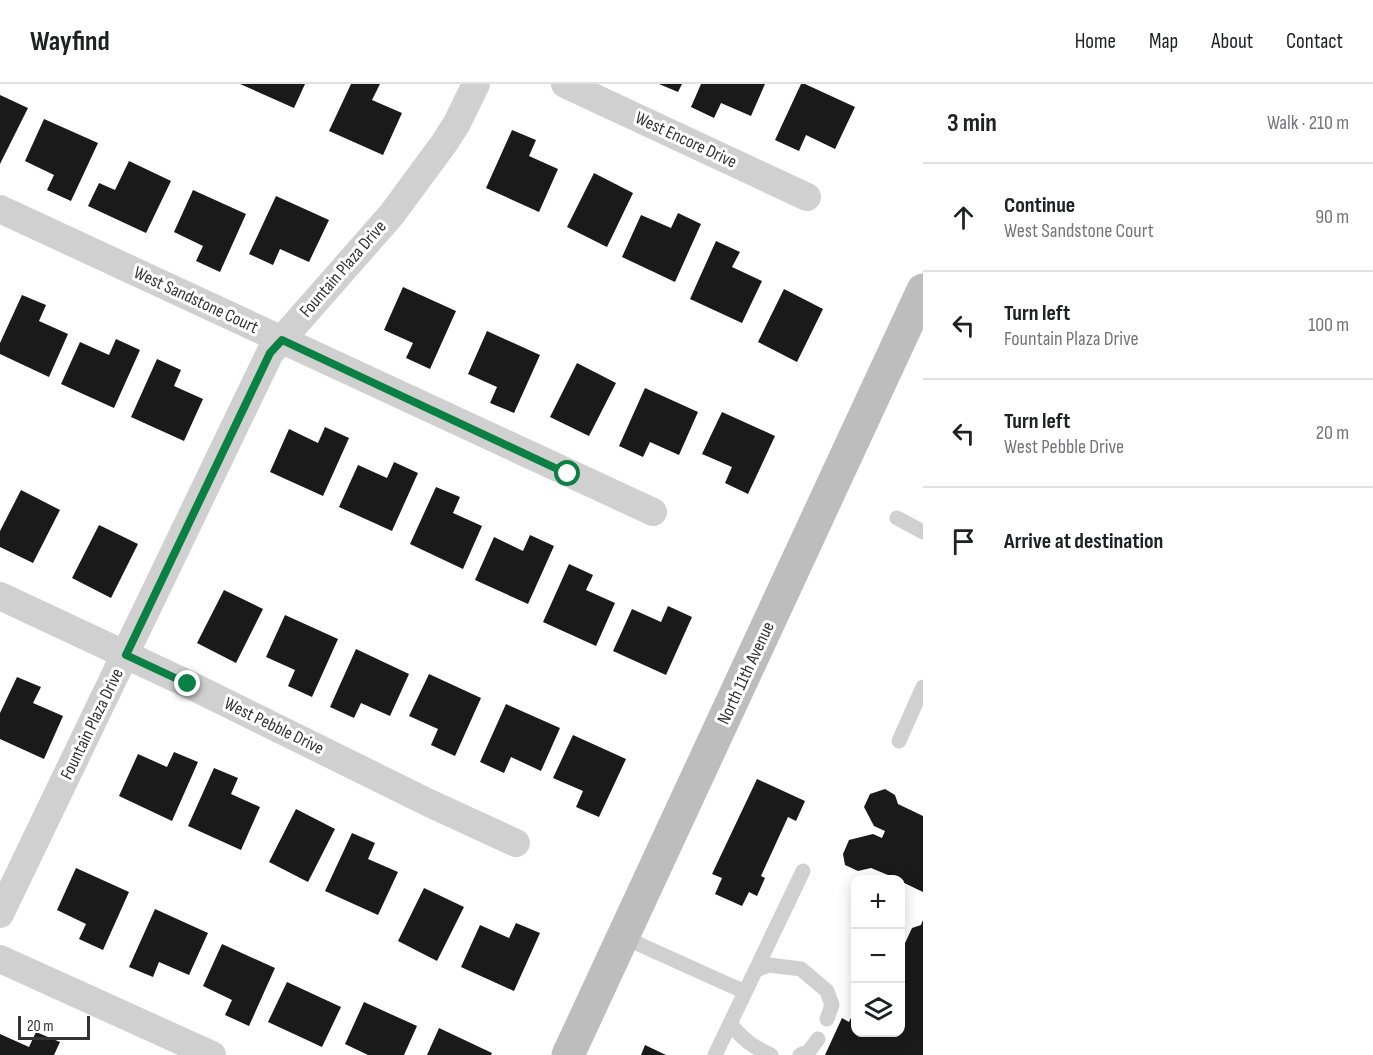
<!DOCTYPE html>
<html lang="en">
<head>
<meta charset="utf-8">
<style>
  :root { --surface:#fff; --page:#f2f2f2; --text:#202124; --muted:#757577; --line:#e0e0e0 }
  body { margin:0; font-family:"Sofia Sans Condensed",sans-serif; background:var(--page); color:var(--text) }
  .controls { position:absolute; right:18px; bottom:18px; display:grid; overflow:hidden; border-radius:12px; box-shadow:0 3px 15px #0003 }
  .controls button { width:54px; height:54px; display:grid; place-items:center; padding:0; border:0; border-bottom:2px solid var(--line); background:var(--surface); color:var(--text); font:30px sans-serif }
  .scale { position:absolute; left:18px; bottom:15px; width:72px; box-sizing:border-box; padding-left:6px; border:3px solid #333; border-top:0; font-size:16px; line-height:21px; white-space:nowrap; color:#333; -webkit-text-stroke:4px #fff; paint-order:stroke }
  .stop { position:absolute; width:18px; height:18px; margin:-14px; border:4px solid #0b8043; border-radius:50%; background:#fff }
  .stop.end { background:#0b8043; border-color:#fff; box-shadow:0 2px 6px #0008 }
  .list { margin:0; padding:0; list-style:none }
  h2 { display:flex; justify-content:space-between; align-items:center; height:78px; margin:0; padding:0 24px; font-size:26px }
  h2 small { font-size:20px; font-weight:400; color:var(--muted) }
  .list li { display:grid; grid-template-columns:39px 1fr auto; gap:18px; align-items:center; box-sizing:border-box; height:108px; padding:0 24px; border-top:2px solid var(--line) }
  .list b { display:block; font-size:22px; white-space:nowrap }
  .list p { margin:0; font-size:20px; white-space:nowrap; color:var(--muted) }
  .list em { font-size:20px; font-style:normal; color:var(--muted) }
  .icon { flex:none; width:33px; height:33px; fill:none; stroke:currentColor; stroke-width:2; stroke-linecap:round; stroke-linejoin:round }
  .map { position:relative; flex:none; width:923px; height:971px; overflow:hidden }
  header { display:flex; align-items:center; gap:36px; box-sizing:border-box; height:84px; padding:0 30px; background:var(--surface); border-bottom:2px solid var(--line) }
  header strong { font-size:28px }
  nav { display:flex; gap:33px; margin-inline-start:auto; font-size:21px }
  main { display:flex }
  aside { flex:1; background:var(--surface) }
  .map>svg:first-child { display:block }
</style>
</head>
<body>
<header>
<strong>Wayfind</strong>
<nav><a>Home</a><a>Map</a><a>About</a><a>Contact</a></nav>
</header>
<main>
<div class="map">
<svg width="923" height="971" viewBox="0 0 923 971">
  <rect width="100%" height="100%" fill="#fff"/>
  <path fill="#1a1a1a" d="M240 0H305L294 24Z
    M351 0H380L372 16 402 29 383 71 329 47Z
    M659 0H682L678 8Z
    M701 0H765L751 32 721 19 714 34 691 23Z
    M801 0H805L855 23 835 65 806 51 799 67 775 56Z
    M0 11 28 24 0 80Z
    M44 35 98 59 71 117 47 106 54 91 25 77Z
    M512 46 536 56 529 72 558 85 539 128 486 104Z
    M129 77 171 97 146 149 88 122 99 99 115 106Z
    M594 89 633 109 607 163 567 143Z
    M193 106 246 130 220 188 196 177 203 162 174 148Z
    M276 112 329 136 309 178 280 165 273 181 249 170Z
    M678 129 701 140 675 198 622 173 641 131 671 144Z
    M716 157 740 168 732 183 762 197 742 239 690 215Z
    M403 203 456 227 430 285 406 274 413 259 384 246Z
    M784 205 823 225 797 278 758 258Z
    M22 211 46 221 39 237 68 250 49 293 0 270V259Z
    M487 247 540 271 514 329 490 319 497 303 468 290Z
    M116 255 140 266 114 324 61 300 80 258 109 271Z
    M157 275 181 286 174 302 203 315 184 357 131 333Z
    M577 279 616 299 589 352 550 333Z
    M645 304 698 328 679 371 650 358 643 373 619 362Z
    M722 328 775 352 748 410 725 399 732 383 702 370Z
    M325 343 349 354 323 412 270 388 289 345 318 359Z
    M394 378 418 389 392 447 339 423 358 381 387 394Z
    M436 403 460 413 453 429 482 442 463 485 410 460Z
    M21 406 60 426 33 479 0 463V447Z
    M99 441 138 460 111 514 72 494Z
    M530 451 554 462 528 520 475 496 494 453 523 467Z
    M569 480 593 491 586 506 615 519 596 562 543 538Z
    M224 506 263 525 236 579 197 559Z
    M668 522 692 533 666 591 613 567 632 525 661 538Z
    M285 531 338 555 312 613 288 602 295 586 266 573Z
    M356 565 409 590 390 632 361 619 354 634 330 623Z
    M429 590 481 614 455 672 431 661 438 645 409 632Z
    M17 593 41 603 33 619 63 632 44 675 0 655V629Z
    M506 620 560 644 541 687 511 673 504 689 480 678Z
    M573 651 626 675 599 733 576 723 583 707 553 694Z
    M174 668 198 678 172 737 119 712 138 670 167 683Z
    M214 684 238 694 231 710 260 723 241 766 188 742Z
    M757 695 805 717 796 737 788 733 761 792 765 794 757 812 749 808 742 822 715 810 722 794 712 790Z
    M885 705 895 711 898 720 923 732V808L900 797V796L871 784 858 787 845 781 843 770 849 756 873 750 882 754 885 747 874 742 864 723 870 710Z
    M296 725 335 745 308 798 269 778Z
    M352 749 375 759 368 775 398 788 378 831 325 807Z
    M76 784 129 808 103 866 79 855 86 840 57 826Z
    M424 804 464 823 437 877 398 857Z
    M155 825 208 849 189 891 159 878 153 893 129 883Z
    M923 836V971H825L842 934 849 938 856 923V948H900V870L912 844 921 841Z
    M516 839 540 849 514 907 461 883 480 841 509 854Z
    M222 860 275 884 249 942 225 931 232 916 203 902Z
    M287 898 341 923 322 963 268 938Z
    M364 918 417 942 404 971H368L345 960Z
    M439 944 492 969 491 971H427Z
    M36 948 60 958 54 971H0V950L29 963Z
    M645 961 666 971H641Z"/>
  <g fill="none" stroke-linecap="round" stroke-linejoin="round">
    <path stroke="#d0d0d0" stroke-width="15" d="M897 434 923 448
      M899 657 923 603
      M623 853 745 908
      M756 886 769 881 801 885 827 907 832 921 827 935
      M730 939C742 955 753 963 771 971
      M715 971 803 787
      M800 971 809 967 818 955"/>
    <path stroke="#d0d0d0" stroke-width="28" d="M565 0 807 113
      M0 125 653 428
      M0 512 188 600 429 719 516 759
      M0 830 270 269 392 130 445 58 457 39 476 0
      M0 875 212 971"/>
    <path stroke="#bdbdbd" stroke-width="33" d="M568 971 923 206"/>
  </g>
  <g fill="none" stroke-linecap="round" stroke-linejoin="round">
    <path stroke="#0b8043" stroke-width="8" d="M188 600 126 571 270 269 282 256 568 390"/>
  </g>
  <g text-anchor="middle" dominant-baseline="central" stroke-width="6" stroke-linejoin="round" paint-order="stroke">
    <g font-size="18" fill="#333" stroke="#fff">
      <text transform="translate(686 56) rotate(25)">West Encore Drive</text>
      <text transform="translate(343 185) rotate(-49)">Fountain Plaza Drive</text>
      <text transform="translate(196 216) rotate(25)">West Sandstone Court</text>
      <text transform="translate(746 589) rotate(-65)">North 11th Avenue</text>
      <text transform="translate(92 640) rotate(-64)">Fountain Plaza Drive</text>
      <text transform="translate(274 642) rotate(26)">West Pebble Drive</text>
    </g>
  </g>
</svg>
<div class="controls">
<button>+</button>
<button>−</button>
<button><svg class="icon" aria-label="layers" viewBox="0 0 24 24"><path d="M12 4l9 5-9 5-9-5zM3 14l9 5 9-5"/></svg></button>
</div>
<div class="scale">20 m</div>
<div class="stop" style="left:568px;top:390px"></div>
<div class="stop end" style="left:188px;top:600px"></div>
</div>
<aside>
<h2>3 min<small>Walk · 210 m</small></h2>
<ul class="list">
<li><svg class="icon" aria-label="ahead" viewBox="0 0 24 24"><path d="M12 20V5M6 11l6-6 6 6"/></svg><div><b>Continue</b><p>West Sandstone Court</p></div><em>90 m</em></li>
<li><svg class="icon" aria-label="left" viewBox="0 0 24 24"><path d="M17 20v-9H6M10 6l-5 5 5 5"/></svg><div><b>Turn left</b><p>Fountain Plaza Drive</p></div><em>100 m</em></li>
<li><svg class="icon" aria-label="left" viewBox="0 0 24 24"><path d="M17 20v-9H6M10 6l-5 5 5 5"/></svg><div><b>Turn left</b><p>West Pebble Drive</p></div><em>20 m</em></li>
<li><svg class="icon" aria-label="arrive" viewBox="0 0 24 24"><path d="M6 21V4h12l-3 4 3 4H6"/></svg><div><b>Arrive at destination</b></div></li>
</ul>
</aside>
</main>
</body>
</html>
